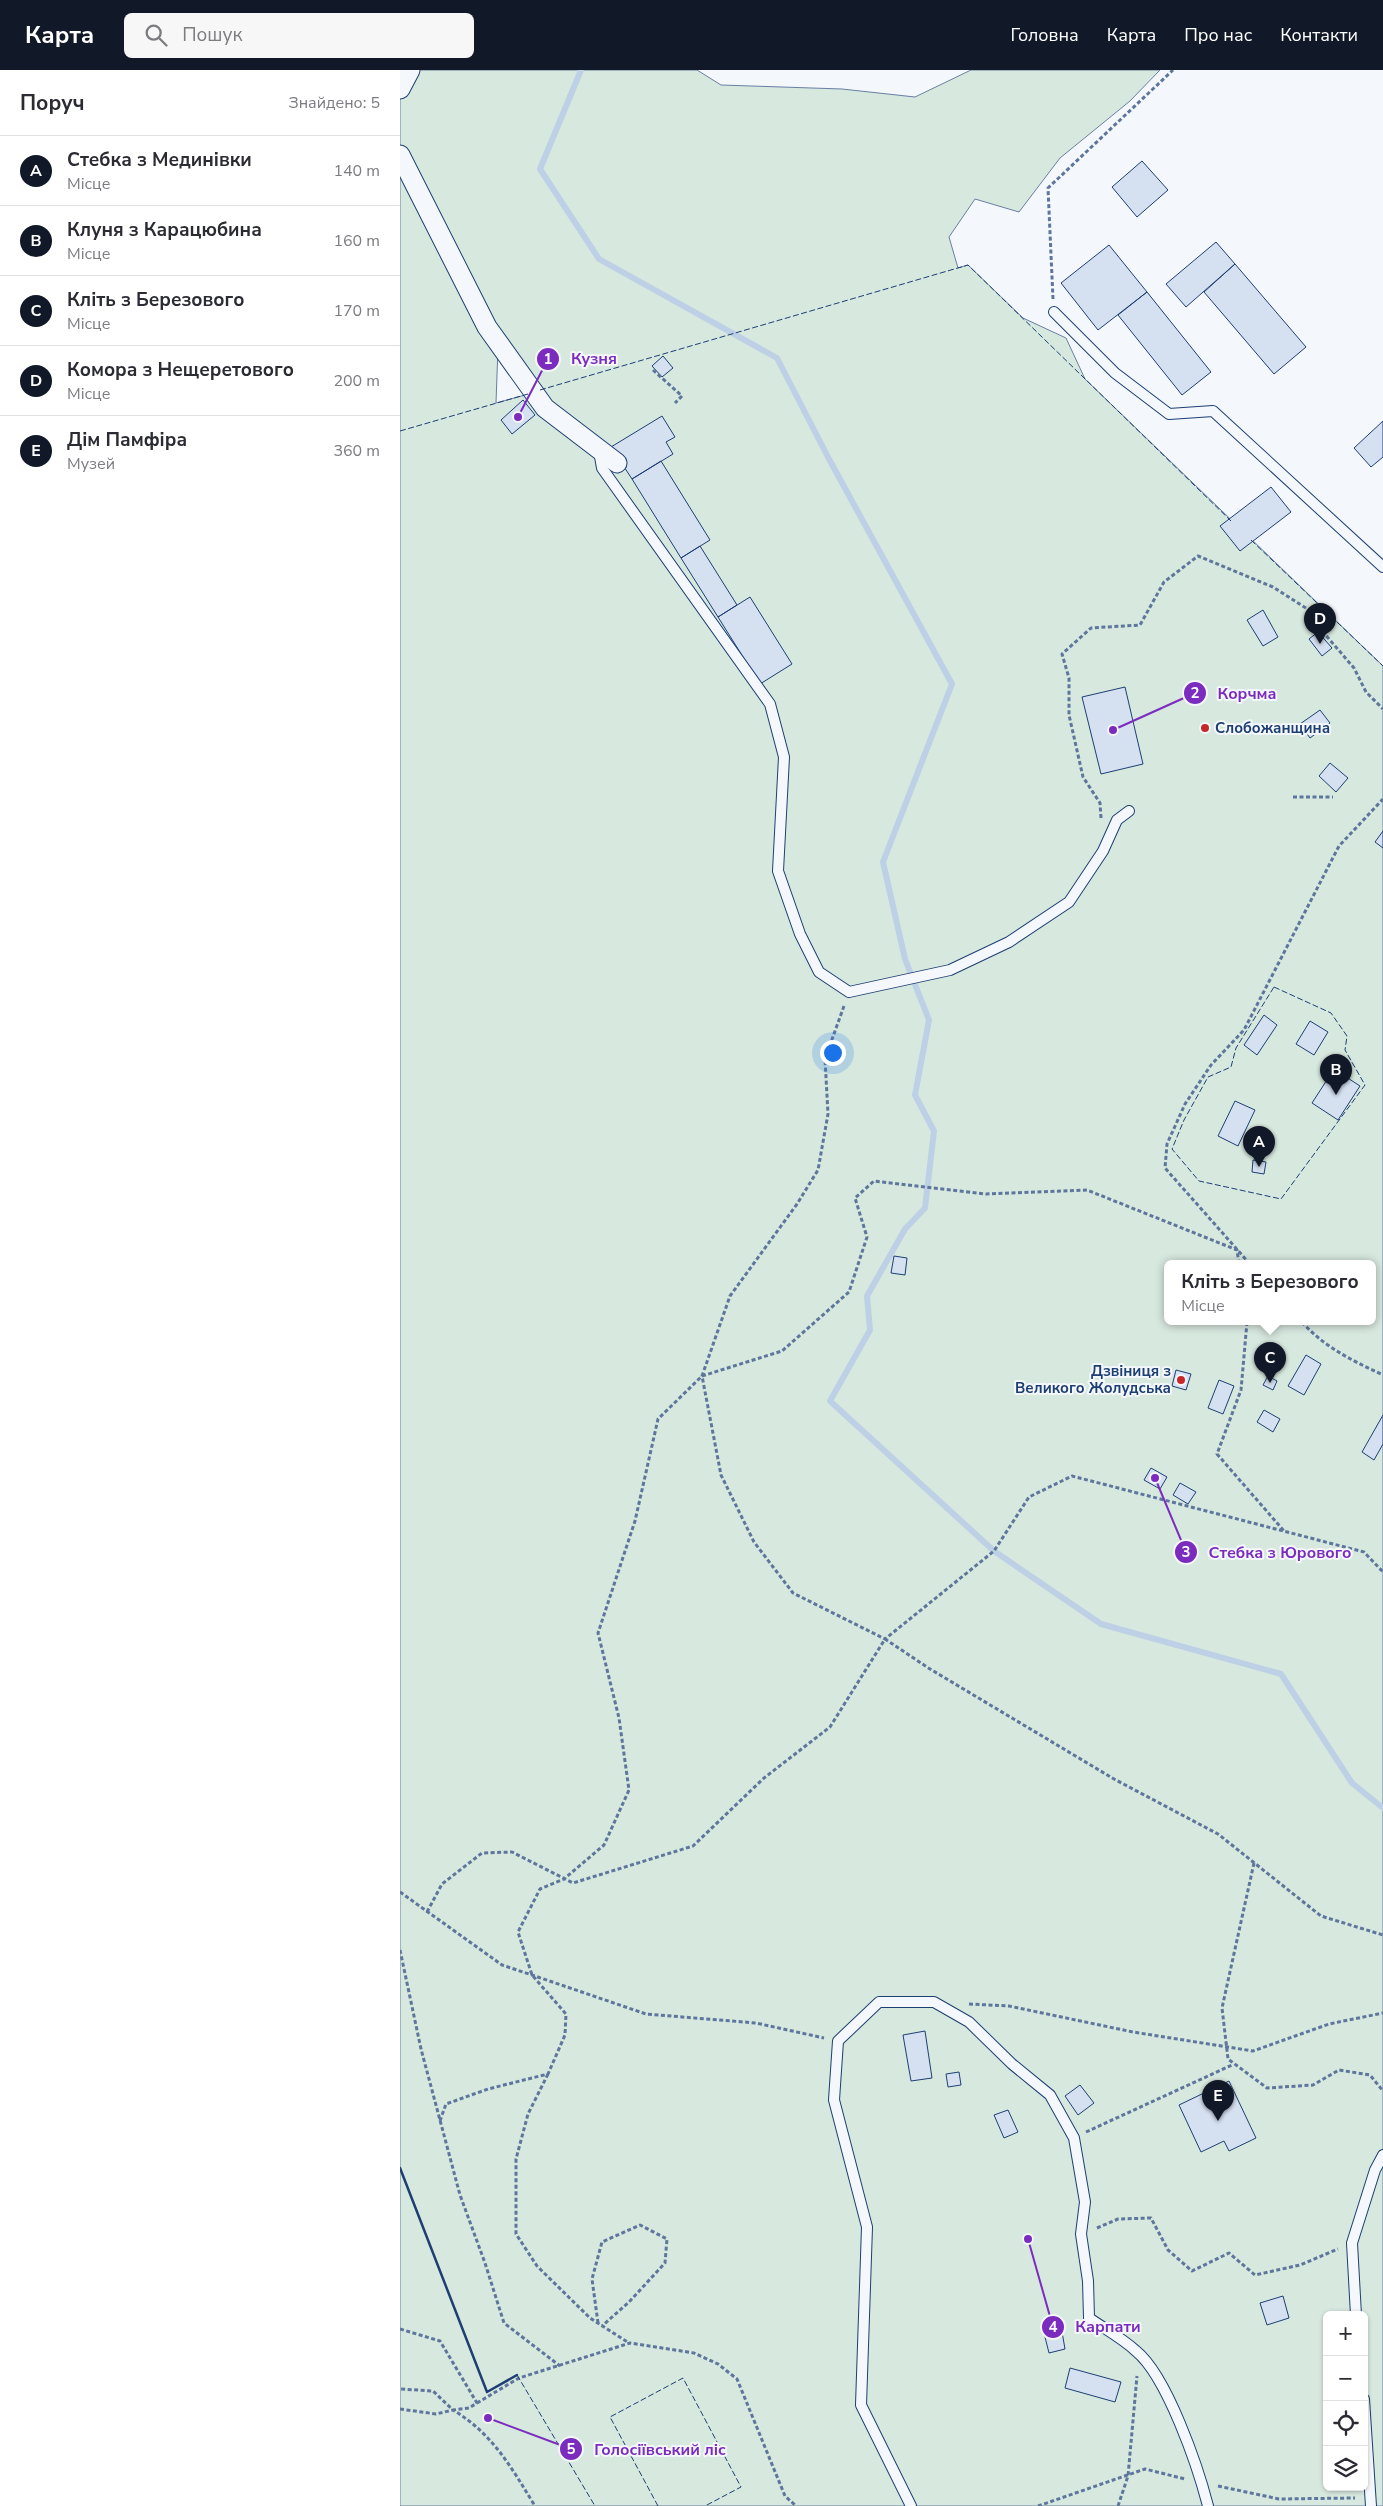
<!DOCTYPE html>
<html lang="uk">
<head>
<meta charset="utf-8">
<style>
  :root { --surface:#fff; --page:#f7f7f7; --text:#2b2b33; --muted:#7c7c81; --line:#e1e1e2; --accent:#111827 }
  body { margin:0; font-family:"Nunito Sans",sans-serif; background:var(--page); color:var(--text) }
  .controls { position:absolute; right:15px; bottom:15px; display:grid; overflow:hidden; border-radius:8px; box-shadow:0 1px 4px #0004 }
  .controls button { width:45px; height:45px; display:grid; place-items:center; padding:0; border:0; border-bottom:1px solid var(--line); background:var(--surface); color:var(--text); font:25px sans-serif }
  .you { position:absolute; left:432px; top:982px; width:18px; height:18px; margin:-12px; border:4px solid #fff; border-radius:50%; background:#1a73e8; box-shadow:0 0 0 8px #1a73e833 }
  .badge { display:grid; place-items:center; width:32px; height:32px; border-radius:50%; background:var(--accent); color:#fff; font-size:16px; font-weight:700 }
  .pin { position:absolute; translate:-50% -41px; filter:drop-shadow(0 1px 2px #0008) }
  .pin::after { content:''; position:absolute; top:26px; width:18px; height:15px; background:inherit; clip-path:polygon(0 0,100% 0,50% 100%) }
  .popup { position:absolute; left:764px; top:1190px; width:212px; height:65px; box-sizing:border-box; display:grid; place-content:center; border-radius:8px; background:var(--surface); filter:drop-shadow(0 1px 4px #0005); font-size:16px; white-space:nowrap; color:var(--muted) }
  .popup b { font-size:19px; color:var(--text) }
  .popup::after { content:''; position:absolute; left:50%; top:100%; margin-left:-10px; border:10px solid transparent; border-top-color:var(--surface) }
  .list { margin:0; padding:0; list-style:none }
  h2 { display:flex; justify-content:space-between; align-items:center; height:65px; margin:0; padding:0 20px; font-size:21px }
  h2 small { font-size:16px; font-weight:400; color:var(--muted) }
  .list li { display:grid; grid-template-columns:32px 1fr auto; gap:15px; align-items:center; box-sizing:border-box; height:70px; padding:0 20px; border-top:1px solid var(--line) }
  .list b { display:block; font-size:19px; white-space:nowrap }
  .list p { margin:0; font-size:16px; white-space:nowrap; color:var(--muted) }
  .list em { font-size:16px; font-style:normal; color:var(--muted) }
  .icon { flex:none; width:28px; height:28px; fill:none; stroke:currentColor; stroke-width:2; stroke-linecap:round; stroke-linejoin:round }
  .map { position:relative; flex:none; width:983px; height:2436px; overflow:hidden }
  header { display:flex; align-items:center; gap:30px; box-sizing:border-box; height:70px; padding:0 25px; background:var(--accent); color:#fff }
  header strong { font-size:24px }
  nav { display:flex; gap:28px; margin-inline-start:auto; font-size:18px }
  .search { width:350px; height:45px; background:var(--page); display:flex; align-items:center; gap:12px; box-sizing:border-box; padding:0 18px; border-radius:8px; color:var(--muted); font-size:19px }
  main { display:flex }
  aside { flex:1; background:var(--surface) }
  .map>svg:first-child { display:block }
</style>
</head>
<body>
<header>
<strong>Карта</strong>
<div class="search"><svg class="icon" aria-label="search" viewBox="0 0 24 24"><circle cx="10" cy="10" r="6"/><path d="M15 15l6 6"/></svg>Пошук</div>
<nav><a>Головна</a><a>Карта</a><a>Про нас</a><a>Контакти</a></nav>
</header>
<main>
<aside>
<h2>Поруч<small>Знайдено: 5</small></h2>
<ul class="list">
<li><span class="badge">A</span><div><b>Стебка з Мединівки</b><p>Місце</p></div><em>140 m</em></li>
<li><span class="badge">B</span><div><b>Клуня з Карацюбина</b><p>Місце</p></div><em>160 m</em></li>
<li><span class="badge">C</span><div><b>Кліть з Березового</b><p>Місце</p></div><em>170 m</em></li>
<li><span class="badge">D</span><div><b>Комора з Нещеретового</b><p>Місце</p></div><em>200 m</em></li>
<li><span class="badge">E</span><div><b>Дім Памфіра</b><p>Музей</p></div><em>360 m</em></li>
</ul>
</aside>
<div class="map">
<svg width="983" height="2436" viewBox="0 0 983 2436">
  <rect width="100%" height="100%" fill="#f4f7fb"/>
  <path fill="#d7e8df" stroke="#687fa3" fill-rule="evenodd" d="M0 0H297L321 15 442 19 515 27 571 0H760L730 31 660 88 619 142 575 129 549 167 558 198 568 195 623 248 666 268 685 309 983 596V2436H0ZM98 277 136 322 96 333ZM768 1194H972V1252H768ZM927 2245H964V2417H927Z"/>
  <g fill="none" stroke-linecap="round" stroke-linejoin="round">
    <path stroke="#bed0e5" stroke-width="6" d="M181 0 140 99 199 189 377 288 429 389 552 614 483 792 505 889 529 950 515 1025 534 1061 525 1138 505 1159 467 1226 470 1260 430 1331 594 1481 701 1554 881 1604 952 1713 983 1738"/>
  </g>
  <path fill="#d5e0f0" stroke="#1d3f73" d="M742 91 768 120 737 147 712 117Z
    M816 172 835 194 786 237 766 214Z
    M709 175 747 222 698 260 661 213Z
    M835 194 906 277 874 304 804 222Z
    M747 222 811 302 782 325 718 245Z
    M263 286 273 298 262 307 252 296Z
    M123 330 135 345 112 364 101 350Z
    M262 346 275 367 266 372 273 384 232 409 211 377Z
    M983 351V387L971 397 954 378Z
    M261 391 310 470 281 488 232 409Z
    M871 417 891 442 840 481 820 456Z
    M300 476 337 535 318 547 281 488Z
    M350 527 392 594 360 614 318 547Z
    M863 540 878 567 863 576 847 550Z
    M918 562 932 578 922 586 909 569Z
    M725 617 743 694 701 704 682 627Z
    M920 640 930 653 910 668 900 654Z
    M930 693 948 708 936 722 919 706Z
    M983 761V778L975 772Z
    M864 945 877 955 857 985 844 975Z
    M910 951 928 962 914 985 896 974Z
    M934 999 960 1016 938 1050 912 1033Z
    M835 1031 855 1040 838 1076 818 1066Z
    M853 1090 866 1092 864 1104 852 1102Z
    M494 1186 507 1188 505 1205 491 1203Z
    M906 1285 921 1294 904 1325 888 1316Z
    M776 1300 791 1304 786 1320 772 1316Z
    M868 1306 877 1311 873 1320 863 1315Z
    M819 1310 834 1316 823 1344 808 1338Z
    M864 1340 880 1349 873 1362 857 1352Z
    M983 1345V1374L974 1390 962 1382Z
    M751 1398 767 1407 760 1419 744 1410Z
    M780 1413 796 1422 788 1434 773 1425Z
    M525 1961 532 2008 511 2011 503 1965Z
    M559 2002 561 2015 548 2017 546 2004Z
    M829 2011 856 2068 829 2081 824 2071 801 2082 779 2035Z
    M680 2015 694 2033 678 2045 665 2026Z
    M608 2040 618 2062 604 2068 594 2045Z
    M883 2226 889 2248 867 2255 860 2233Z
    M661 2256 665 2279 649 2283 643 2259Z
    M670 2298 721 2312 715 2332 665 2318Z"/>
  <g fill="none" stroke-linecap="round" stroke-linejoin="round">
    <defs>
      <path id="lane" d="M654 242 715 303 769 344 813 341 983 497
        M199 381 202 398 370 634 384 687 378 801 400 864 419 902 449 922 550 900 609 872 669 832 703 781 717 750 729 741
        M956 2245 952 2173 975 2100 983 2085
        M964 2329 971 2436
        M511 2436 461 2335 467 2157 434 2030 438 1971 479 1932H534L569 1952 612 1994 650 2025 674 2068 685 2132 681 2164 688 2211 689 2248C705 2259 722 2268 736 2281 767 2306 798 2397 808 2436"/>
      <path id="street" d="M0 19 10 0
        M0 85 87 257 145 338 217 393"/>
    </defs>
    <use href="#lane" stroke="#1d3f73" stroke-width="12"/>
    <use href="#street" stroke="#1d3f73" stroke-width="21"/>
    <path stroke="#5e769c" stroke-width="3" stroke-dasharray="4 2.5" stroke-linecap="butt" d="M653 229 648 118 773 0
      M253 300 282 326 275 333
      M893 727H933
      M701 748 700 733 683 707 669 645V608L662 584 691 558 740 555 764 512 798 486 873 517 909 540 923 562 954 598 966 622 983 639
      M444 936 425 989 428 1044 418 1100 397 1134 330 1226 302 1306 321 1405 354 1472 393 1523 485 1569 594 1481 629 1427 672 1406 964 1482 983 1502
      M850 1194 765 1098 767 1074 785 1034 811 995 844 960 939 776 983 729
      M847 1252 841 1320 817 1384 884 1461
      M902 1252C924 1277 953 1291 983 1305
      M854 1793 822 1938 828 1989 867 2018 913 2015 939 2000 970 2005 983 2021
      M0 1822 102 1895 132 1905 246 1944 356 1953 424 1968
      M27 1842 42 1814 82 1783 112 1782 173 1813 293 1776 364 1708 430 1657 485 1569 530 1599 714 1709 818 1764 921 1846 983 1865
      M0 1880 21 1979 60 2125 85 2193 104 2253 160 2296
      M569 1934 609 1936 733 1962 853 1981 929 1954 983 1943
      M148 2004 128 2044 116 2089V2164L137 2196 190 2248 229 2273
      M40 2051 46 2034 88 2019 148 2004 165 1965 166 1944 132 1905 118 1862 140 1819 164 1809 204 1775 229 1720 219 1648 198 1563 235 1451 258 1349 302 1306 382 1281 449 1222 467 1167 455 1128 474 1111 586 1124 687 1120 837 1180 839 1194
      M686 2062 832 1995
      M697 2158 718 2149 751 2148 768 2180 792 2201 829 2183 855 2205 900 2195 938 2179
      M198 2253 192 2209 202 2172 240 2155 267 2169 265 2193 229 2232 202 2256
      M0 2259 40 2271 77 2333 69 2338 53 2340 33 2321 0 2319
      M77 2333 119 2308 230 2273 294 2283 318 2294 337 2309 385 2426 396 2436
      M0 2339 36 2344 53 2340C93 2364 111 2397 135 2436
      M818 2416 879 2429 955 2428
      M638 2436 745 2399 785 2409
      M718 2436 728 2406 737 2306"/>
    <use href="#lane" stroke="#f4f7fb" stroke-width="10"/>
    <use href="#street" stroke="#f4f7fb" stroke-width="19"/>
    <path stroke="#1d3f73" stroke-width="1" stroke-dasharray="6 2.5" stroke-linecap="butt" d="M140 320 568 195 831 451
      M0 361 128 324
      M851 470 983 596
      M874 917 931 943 947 966 945 980 965 1015 881 1129 799 1111 772 1079 784 1050 808 1007 831 997 836 978Z
      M117 2305 195 2436
      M258 2436 210 2347 283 2308 341 2417 305 2436"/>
    <path stroke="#1d3f73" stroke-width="2.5" d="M0 2098 87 2322 117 2305"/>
  </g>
  <g fill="#c62828" stroke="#f4f7fb" stroke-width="2">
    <circle cx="805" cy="658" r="5"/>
    <circle cx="781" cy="1310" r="5"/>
  </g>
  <g text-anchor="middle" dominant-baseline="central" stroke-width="4" stroke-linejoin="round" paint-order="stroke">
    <g font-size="15" font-weight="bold" fill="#1d3f73" stroke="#f4f7fb" text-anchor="start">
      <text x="815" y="658">Слобожанщина</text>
      <text x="771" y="1301" text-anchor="end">Дзвіниця з<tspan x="771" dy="17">Великого Жолудська</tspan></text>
    </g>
  </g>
  <path fill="none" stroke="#7b2cbf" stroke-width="2" d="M118 347L148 289M713 660L795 623M755 1408L786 1482M628 2169L653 2257M88 2348L171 2379"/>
  <g fill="#7b2cbf" stroke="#f4f7fb" stroke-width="2">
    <circle cx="118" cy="347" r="5"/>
    <circle cx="713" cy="660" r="5"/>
    <circle cx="755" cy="1408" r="5"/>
    <circle cx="628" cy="2169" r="5"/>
    <circle cx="88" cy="2348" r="5"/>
    <circle cx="148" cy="289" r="12"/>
    <circle cx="795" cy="623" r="12"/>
    <circle cx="786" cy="1482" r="12"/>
    <circle cx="653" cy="2257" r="12"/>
    <circle cx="171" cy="2379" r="12"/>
  </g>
  <g font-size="15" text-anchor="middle" font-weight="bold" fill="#fff">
    <text x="148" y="294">1</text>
    <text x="795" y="628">2</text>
    <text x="786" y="1487">3</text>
    <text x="653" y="2262">4</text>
    <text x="171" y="2384">5</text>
  </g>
  <g font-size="16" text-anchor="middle" font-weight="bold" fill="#7b2cbf" stroke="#f4f7fb" stroke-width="4" stroke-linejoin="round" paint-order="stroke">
    <text x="194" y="294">Кузня</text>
    <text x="847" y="629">Корчма</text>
    <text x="880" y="1488">Стебка з Юрового</text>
    <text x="708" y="2262">Карпати</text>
    <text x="260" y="2385">Голосіївський ліс</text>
  </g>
</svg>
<div class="controls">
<button>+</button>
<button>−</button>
<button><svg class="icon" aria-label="locate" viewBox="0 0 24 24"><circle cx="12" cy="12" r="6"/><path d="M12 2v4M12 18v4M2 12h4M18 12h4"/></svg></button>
<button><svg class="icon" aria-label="layers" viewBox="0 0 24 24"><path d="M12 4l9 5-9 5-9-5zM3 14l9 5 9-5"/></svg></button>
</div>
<div class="you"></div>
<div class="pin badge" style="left:859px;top:1097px">A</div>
<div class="pin badge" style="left:936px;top:1025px">B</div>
<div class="pin badge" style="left:870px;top:1313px">C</div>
<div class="popup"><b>Кліть з Березового</b>Місце</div>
<div class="pin badge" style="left:920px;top:574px">D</div>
<div class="pin badge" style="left:818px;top:2051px">E</div>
</div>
</main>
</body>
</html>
